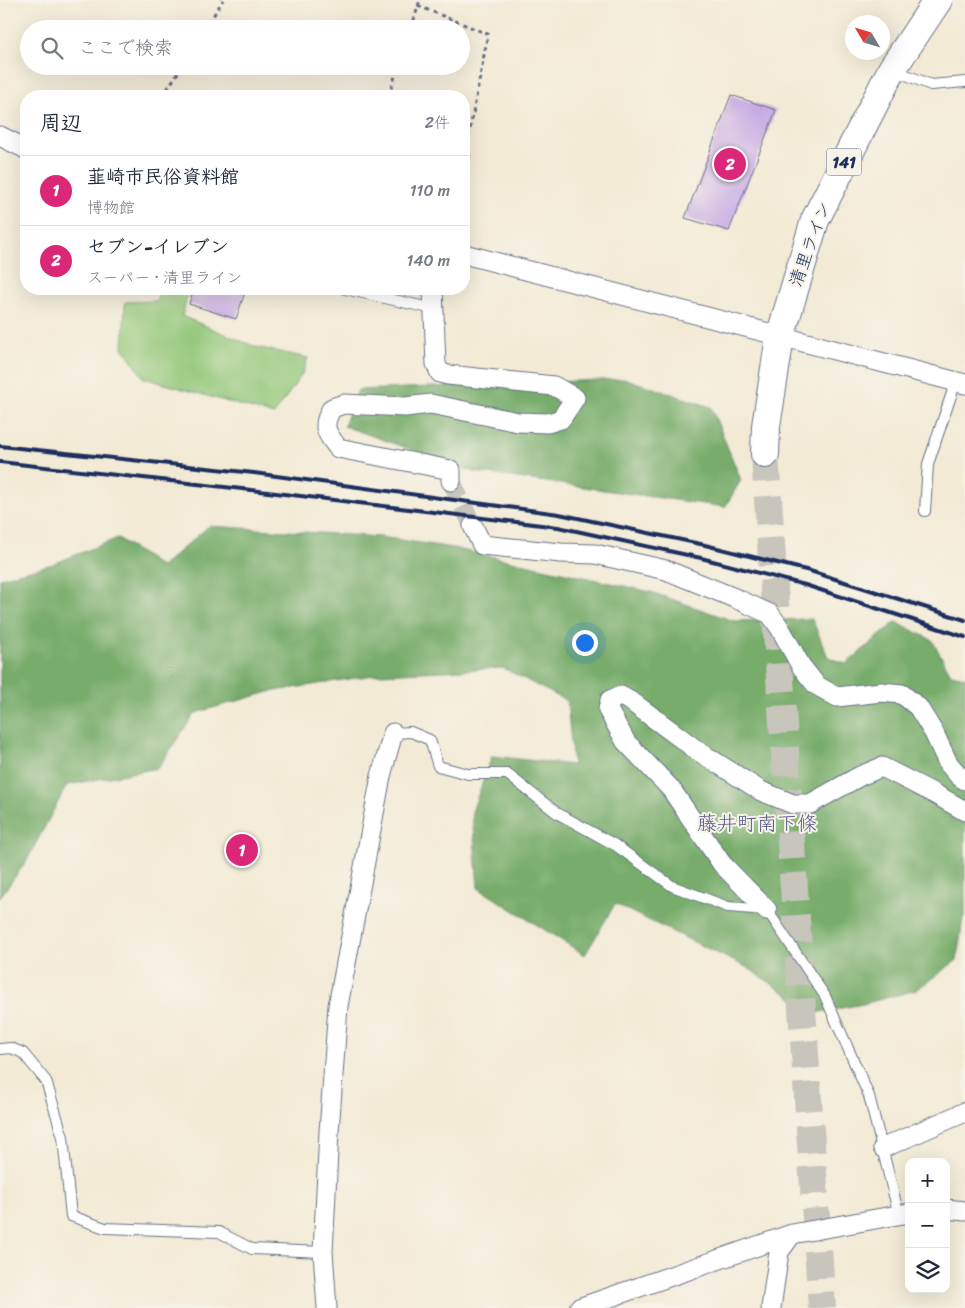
<!DOCTYPE html>
<html lang="ja">
<head>
<meta charset="utf-8">
<style>
  :root { --surface:#fff; --page:#f6f6f7; --text:#1f2937; --muted:#747a83; --line:#e0e1e3; --accent:#db2777 }
  body { margin:0; font-family:Sriracha,"Klee One",sans-serif; background:var(--page); color:var(--text) }
  .controls { position:absolute; right:15px; bottom:15px; display:grid; overflow:hidden; border-radius:10px; box-shadow:0 5px 20px #0002 }
  .controls button { width:45px; height:45px; display:grid; place-items:center; padding:0; border:0; border-bottom:1px solid var(--line); background:var(--surface); color:var(--text); font:25px sans-serif }
  .compass { position:absolute; left:845px; top:15px; width:45px; height:45px; border-radius:50%; background:var(--surface); box-shadow:0 5px 20px #0002; rotate:308deg }
  .you { position:absolute; left:584px; top:642px; width:18px; height:18px; margin:-12px; border:4px solid #fff; border-radius:50%; background:#1a73e8; box-shadow:0 0 0 8px #1a73e833 }
  .badge { display:grid; place-items:center; width:32px; height:32px; border-radius:50%; background:var(--accent); color:#fff; font-size:16px; font-weight:700 }
  .pin { position:absolute; translate:-50% -50%; border:2px solid #fff; box-shadow:0 1px 5px #0006 }
  .list { margin:0; padding:0; list-style:none }
  h2 { display:flex; justify-content:space-between; align-items:center; height:65px; margin:0; padding:0 20px; font-size:21px }
  h2 small { font-size:16px; font-weight:400; color:var(--muted) }
  .list li { display:grid; grid-template-columns:32px 1fr auto; gap:15px; align-items:center; box-sizing:border-box; height:70px; padding:0 20px; border-top:1px solid var(--line) }
  .list b { display:block; font-size:19px; white-space:nowrap }
  .list p { margin:0; font-size:16px; white-space:nowrap; color:var(--muted) }
  .list em { font-size:16px; font-style:normal; color:var(--muted) }
  .icon { flex:none; width:28px; height:28px; fill:none; stroke:currentColor; stroke-width:2; stroke-linecap:round; stroke-linejoin:round }
  .map { position:relative; flex:none; width:965px; height:1308px; overflow:hidden }
  .search { position:absolute; background:var(--surface); box-shadow:0 5px 20px #0002; left:20px; top:20px; width:450px; height:55px; display:flex; align-items:center; gap:12px; box-sizing:border-box; padding:0 18px; border-radius:28px; color:var(--muted); font-size:19px }
  .panel { position:absolute; background:var(--surface); box-shadow:0 5px 20px #0002; left:20px; top:90px; width:450px; height:205px; border-radius:20px }
  .map>svg:first-child { display:block }
</style>
</head>
<body>
<div class="map">
<svg width="965" height="1308" viewBox="0 0 965 1308">
  <rect width="100%" height="100%" fill="#f7f3e8"/>
  <filter id="ink" filterUnits="userSpaceOnUse"><feTurbulence type="fractalNoise" baseFrequency=".02" numOctaves="2"/><feDisplacementMap in="SourceGraphic" scale="10" xChannelSelector="R" yChannelSelector="G"/><feConvolveMatrix kernelMatrix="1 2 1 2 8 2 1 2 1" color-interpolation-filters="sRGB"/></filter>
  <filter id="wash" filterUnits="userSpaceOnUse"><feTurbulence type="fractalNoise" baseFrequency=".0096" numOctaves="4" result="noise"/><feDisplacementMap in="SourceGraphic" scale="20" xChannelSelector="R" yChannelSelector="G"/><feGaussianBlur stdDeviation="1.12" result="paint"/><feColorMatrix in="noise" values="0 0 0 0 0 0 0 0 0 0 0 0 0 0 0 0 0 1.4 0 .05"/><feComposite in="paint" operator="in"/></filter>
  <g filter="url(#wash)">
    <rect width="100%" height="100%" fill="#f2ead4"/>
    <path fill="#94c87a" stroke="#587c6c" d="M159 289H189L182 316 256 347 308 358 302 374 274 415 144 378 123 348 125 302 157 301Z"/>
    <path fill="#77ac6a" stroke="#496e64" d="M626 379 711 407 741 480 725 507 475 472 344 426 358 390Z
      M209 526 381 537 453 548 651 592 734 621 812 619 828 657 846 664 896 622 932 640 951 674 965 677V916L963 917 957 960 916 990 863 1004 815 1013 748 968 615 904 585 955 478 888 472 812 492 756 573 765 567 701 503 668 380 674 269 692 195 713 158 768 67 785 26 862 0 897V578L53 564 118 538 161 567Z"/>
    <g id="blocks">
      <path fill="#c6a9e4" d="M731 95 776 110 729 231 685 218Z
        M194 289H246L236 319 189 304Z"/>
    </g>
  </g>
  <g filter="url(#ink)">
    <use href="#blocks" fill-opacity="0" stroke="#667087" stroke-width="1"/>
    <g fill="none" stroke-linecap="round" stroke-linejoin="round">
      <path stroke="#c7c5bc" stroke-width="19" stroke-dasharray="19 9" stroke-linecap="butt" d="M451 481 473 526"/>
      <path stroke="#c7c5bc" stroke-width="28" stroke-dasharray="28 14" stroke-linecap="butt" d="M765 454 822 1308"/>
      <defs>
        <path id="service" d="M894 70 931 85 965 82
          M464 155 465 156 464 161
          M345 289 434 309
          M925 511 928 464 956 381
          M393 733 411 732 430 740 438 766 468 774H507L557 813 615 845 672 886 728 907 767 910 825 996 869 1096 899 1215
          M0 1049 11 1048 23 1053 46 1081 63 1137 71 1216 105 1228 219 1232 252 1249 323 1252"/>
        <path id="minor" d="M0 136 26 149
          M464 254 965 384
          M433 289 436 364 440 373 448 375 554 386 575 398 561 419 548 423 518 422 431 404 405 407 344 404 332 408C321 427 326 432 338 448L451 470V481
          M473 526 482 545 561 553 595 554 666 570 737 599 770 614 780 628 801 666 816 685 837 697 881 692 902 694 918 707 934 733 948 763 959 776 965 780
          M767 910 722 864 671 789 626 742 608 710 610 700 621 696 632 702 698 751 761 791 793 804H810L860 776 882 767 933 793 965 811
          M883 1148 965 1112
          M946 1209 965 1211
          M327 1308 323 1252 329 1132 338 1006 381 776 393 733
          M579 1308 792 1234 909 1213
          M771 1308 779 1252 792 1234"/>
        <path id="trunk" d="M765 454 766 426 780 337 815 220 892 69 938 0"/>
      </defs>
      <use href="#service" stroke="#667087" stroke-width="12"/>
      <use href="#minor" stroke="#667087" stroke-width="21"/>
      <use href="#trunk" stroke="#667087" stroke-width="30"/>
      <path stroke="#667087" stroke-width="3" stroke-dasharray="4 4" stroke-linecap="butt" d="M418 6 488 34 468 140
        M205 29 223 0
        M411 29 420 0
        M163 96 182 66
        M389 96 398 66"/>
      <use href="#service" stroke="#fff" stroke-width="10"/>
      <use href="#minor" stroke="#fff" stroke-width="19"/>
      <use href="#trunk" stroke="#fff" stroke-width="28"/>
      <path stroke="#1b2f5e" stroke-width="4" d="M0 446 254 473 559 514 705 545 810 571 965 620
        M0 462 251 490 558 527 701 558 805 585 965 637"/>
    </g>
  </g>
  <g text-anchor="middle" dominant-baseline="central" stroke-width="4" stroke-linejoin="round" paint-order="stroke">
    <rect fill="#f7f3e8" stroke="#5d6a87" stroke-width="1" x="826.5" y="148.5" width="35" height="27" rx="4"/>
    <g font-size="16" font-weight="bold" fill="#1b2f5e">
      <text x="844" y="162">141</text>
    </g>
    <g font-size="18" fill="#1b2f5e" stroke="#f7f3e8">
      <text transform="translate(810 244) rotate(-70)">清里ライン</text>
    </g>
    <g font-size="20" fill="#575a8d" stroke="#f7f3e8">
      <text x="757" y="823">藤井町南下條</text>
    </g>
  </g>
</svg>
<div class="controls">
<button>+</button>
<button>−</button>
<button><svg class="icon" aria-label="layers" viewBox="0 0 24 24"><path d="M12 4l9 5-9 5-9-5zM3 14l9 5 9-5"/></svg></button>
</div>
<svg class="compass" viewBox="-18 -18 36 36"><path d="M0-13l5 13h-10z" fill="#e53935"/><path d="M0 13l5-13h-10z" fill="#747a83"/></svg>
<div class="you"></div>
<div class="pin badge" style="left:242px;top:850px">1</div>
<div class="pin badge" style="left:730px;top:164px">2</div>
<div class="search"><svg class="icon" aria-label="search" viewBox="0 0 24 24"><circle cx="10" cy="10" r="6"/><path d="M15 15l6 6"/></svg>ここで検索</div>
<section class="panel">
<h2>周辺<small>2件</small></h2>
<ul class="list">
<li><span class="badge">1</span><div><b>韮崎市民俗資料館</b><p>博物館</p></div><em>110 m</em></li>
<li><span class="badge">2</span><div><b>セブン-イレブン</b><p>スーパー · 清里ライン</p></div><em>140 m</em></li>
</ul>
</section>
</div>
</body>
</html>
